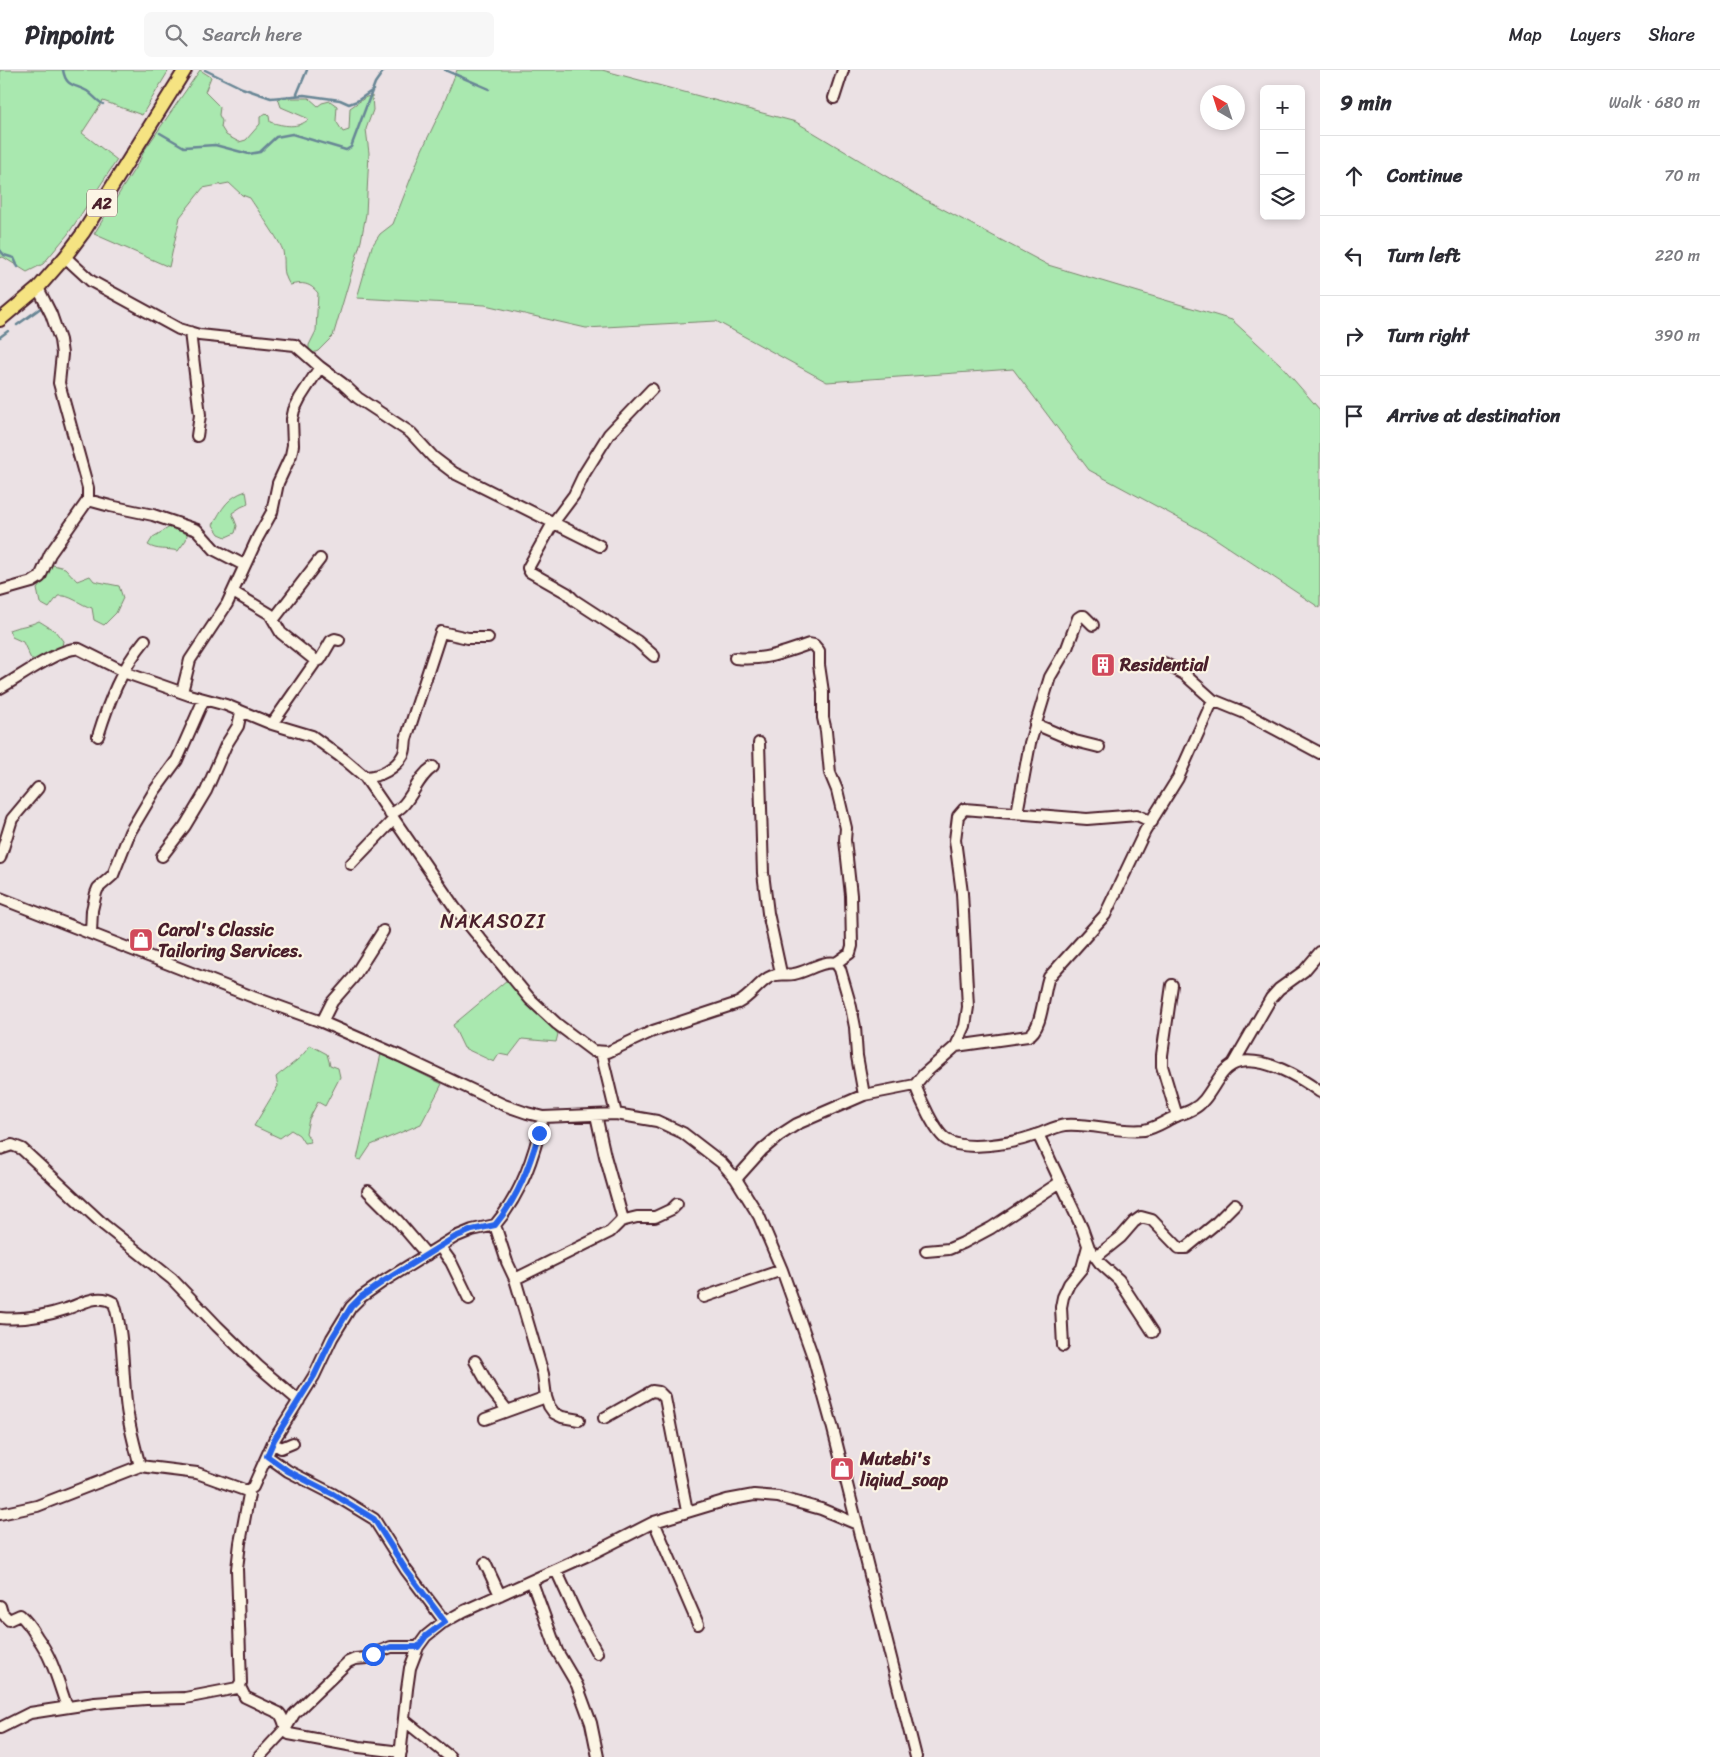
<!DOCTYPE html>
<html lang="en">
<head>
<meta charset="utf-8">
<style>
  :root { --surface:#fff; --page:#f7f7f7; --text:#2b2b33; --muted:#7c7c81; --line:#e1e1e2 }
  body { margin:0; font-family:Sriracha,sans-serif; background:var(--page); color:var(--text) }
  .controls { position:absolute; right:15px; top:15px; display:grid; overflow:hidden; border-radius:8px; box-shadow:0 2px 8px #0003 }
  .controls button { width:45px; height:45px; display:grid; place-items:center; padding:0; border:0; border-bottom:1px solid var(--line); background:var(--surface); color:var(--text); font:25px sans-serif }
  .compass { position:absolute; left:1200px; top:15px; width:45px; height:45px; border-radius:50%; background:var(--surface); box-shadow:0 2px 8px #0003; rotate:321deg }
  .stop { position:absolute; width:15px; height:15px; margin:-11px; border:4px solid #2563eb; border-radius:50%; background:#fff }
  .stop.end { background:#2563eb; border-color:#fff; box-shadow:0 1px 5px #0008 }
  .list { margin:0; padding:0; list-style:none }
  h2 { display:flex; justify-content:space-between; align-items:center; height:65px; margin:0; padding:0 20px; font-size:21px }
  h2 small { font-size:16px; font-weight:400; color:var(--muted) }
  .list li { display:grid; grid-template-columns:32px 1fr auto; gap:15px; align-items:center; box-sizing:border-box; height:80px; padding:0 20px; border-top:1px solid var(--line) }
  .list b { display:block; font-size:19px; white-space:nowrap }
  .list em { font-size:16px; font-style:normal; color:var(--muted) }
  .icon { flex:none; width:28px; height:28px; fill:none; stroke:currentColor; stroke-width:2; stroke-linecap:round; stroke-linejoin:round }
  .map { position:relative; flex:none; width:1320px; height:1687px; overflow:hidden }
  header { display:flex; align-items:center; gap:30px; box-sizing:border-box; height:70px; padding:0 25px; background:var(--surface); border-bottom:1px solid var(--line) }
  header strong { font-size:24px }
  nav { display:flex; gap:28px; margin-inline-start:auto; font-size:18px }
  .search { width:350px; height:45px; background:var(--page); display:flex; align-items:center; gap:12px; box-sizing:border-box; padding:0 18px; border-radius:8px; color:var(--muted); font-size:19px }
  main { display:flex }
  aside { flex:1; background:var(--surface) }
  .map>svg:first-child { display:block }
</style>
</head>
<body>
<header>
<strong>Pinpoint</strong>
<div class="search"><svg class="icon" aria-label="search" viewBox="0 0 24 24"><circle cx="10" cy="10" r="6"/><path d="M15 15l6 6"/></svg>Search here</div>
<nav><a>Map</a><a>Layers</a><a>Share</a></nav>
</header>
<main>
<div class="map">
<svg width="1320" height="1687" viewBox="0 0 1320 1687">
  <rect width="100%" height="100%" fill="#ebe1e4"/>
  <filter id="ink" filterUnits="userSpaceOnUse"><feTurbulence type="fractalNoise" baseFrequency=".02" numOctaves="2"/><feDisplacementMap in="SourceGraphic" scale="10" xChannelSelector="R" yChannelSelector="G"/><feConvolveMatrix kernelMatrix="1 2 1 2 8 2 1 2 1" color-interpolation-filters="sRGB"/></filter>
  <g filter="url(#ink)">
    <path fill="#a9e8af" stroke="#7a846d" d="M0 0H169L142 45 103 31 82 63 117 90 68 164 43 194 27 202 3 187 0 188Z
      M200 0 211 7 205 22 220 37 219 45 222 51 221 57 226 65 239 72 246 70 260 54V47L266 43 269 46 270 52C284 56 298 59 309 49L281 37 278 28H309L318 36 322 33 330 31 337 36 336 51 343 62 349 60 350 38 366 27 372 26 373 40 366 59 369 83 366 144 361 171 333 266 318 281 313 283 309 280V275L316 261 318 223C310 213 303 212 290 215 281 201 286 195 283 181 281 172 256 138 250 128L242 125 229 113 203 118 180 147 169 197 94 164 140 90 144 81Z
      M457 0H602L796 52 924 129 1048 195 1232 250 1280 294 1320 340V538L1210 465 1089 400 1013 299 827 312 716 251 586 258 485 235 357 228 372 176 380 164 393 154 421 82 442 38Z
      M246 421 248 434 241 437 232 443 237 456 235 463 226 467 219 464 213 455C222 438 228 427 246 421Z
      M175 454 188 460 186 470 178 481C167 478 157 481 148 475L153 467Z
      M53 495 65 498 77 511 90 506 94 511 119 516 123 528 116 543 104 555 94 550 92 538C80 535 70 524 58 526L49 538 40 533 37 519 42 512 37 506 46 497Z
      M39 551 55 561 63 571 62 576 39 590 31 589 23 572 12 567 9 560C19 556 29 556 39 551Z
      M507 910 558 964 556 972 522 969 509 986 499 984 494 992 464 978 453 955Z
      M310 975 327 984 330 995 338 998 340 1007 325 1036 318 1032 309 1049 306 1063 311 1072 304 1073 299 1065 291 1060 280 1068 254 1056 278 1016 276 1007C287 997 302 989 310 975Z
      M381 984 442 1014 421 1054 371 1075 361 1090 357 1089Z"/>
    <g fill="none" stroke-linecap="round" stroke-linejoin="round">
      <path stroke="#688695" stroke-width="2.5" d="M63 0C66 17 74 14 87 21 93 25 97 31 103 34
        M205 0 242 18 271 28 304 25 340 30 349 34 357 31 373 20
        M445 0 489 19
        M297 24 307 0
        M160 63 184 77 215 75 249 84 260 82 276 67 292 64 346 80 351 77 375 13 384 0
        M0 180 4 185 14 188 18 197
        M17 255 42 237
        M0 267 8 261"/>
      <defs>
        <path id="minor" d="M834 28 843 0
          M65 187 91 211 179 259 199 265 295 275 320 297 300 328 294 340 292 349 293 375 291 385 278 413 272 442 258 467 227 534 190 590 182 622
          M190 262 200 345 197 366
          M320 297 343 314 358 328 411 363 433 387 454 403 600 476
          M652 319 609 364 584 404 574 425 553 453 528 498 530 502 567 523 574 530 637 571 654 586
          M88 430 110 436 153 445 197 460 215 480 244 495
          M0 521 32 512 40 507 50 484 88 430V418L59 313 62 284 60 270 51 244 38 218
          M233 522 270 544 281 563 316 591
          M274 549 320 489
          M735 588C762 591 784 583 809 574L814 575 819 581V595L823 622V648L826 661 830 703 837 720 846 758 845 770 851 825 852 876 850 883 836 893
          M1164 593 1184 604 1213 630 1245 643 1320 683
          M0 618C17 609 62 576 79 579L129 604 189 625 226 635 272 654 312 666 345 690 365 707 455 838 530 929 557 954 593 981 608 982 653 961 738 933C750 927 757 915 768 908 777 902 784 906 794 904 807 902 822 890 836 893L840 899 851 937 855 957 857 986 864 1025
          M272 654 316 591 320 590 331 571 335 569 339 570
          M1035 654 1075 671 1099 677
          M98 666C109 631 121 599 145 570
          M759 673 763 803 768 843 781 903
          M365 707C380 707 396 698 403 685 406 680 405 674 406 669L441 562 468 568H488
          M1017 743 1030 673 1050 607 1067 578 1078 548 1081 546H1084L1093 555
          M390 744C412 736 414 709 433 697
          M162 786 185 756 206 721 226 675 238 656 241 642
          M0 788 12 749 38 718
          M351 794 394 749
          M0 828 253 927 322 952 400 986 504 1035 527 1043 543 1047 616 1044 657 1051 683 1063 722 1093 736 1109 759 1146 782 1200 813 1287 833 1359 916 1687
          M91 863 92 840 96 823 98 818 113 805 130 762 155 720 177 690 204 629
          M1172 915 1162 985V996L1177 1046
          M322 952 332 932 353 908 383 861
          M956 976 1028 966C1043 960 1043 921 1049 907L1105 845 1145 761 1178 708 1213 630
          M601 982 616 1044
          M1233 994 1271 928 1279 919 1304 901 1320 882
          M915 1015C920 1028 935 1063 947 1070 965 1082 1013 1073 1033 1066 1043 1063 1053 1057 1065 1055 1092 1053 1118 1063 1144 1060 1156 1058 1165 1051 1176 1046 1181 1044 1188 1042 1193 1039 1213 1029 1217 996 1240 992 1265 987 1300 1007 1320 1022
          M1038 1064 1082 1158 1089 1178 1100 1193 1119 1210 1153 1262
          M0 1079 12 1075 22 1079 104 1155 172 1209 217 1256 258 1296 299 1331
          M736 1109 762 1080 780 1065 797 1054 864 1025 915 1015 924 1004 956 976 965 956 968 937 962 823 955 770 958 746 964 739 1087 749 1137 745 1152 752
          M368 1121 398 1151 427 1185
          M621 1151 637 1147H655L672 1139 677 1134
          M495 1155 507 1192 515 1209 543 1304 546 1327 549 1336 554 1343 562 1347 579 1350
          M440 1177 451 1192 469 1229
          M926 1181 949 1179 963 1173 991 1158 1059 1113
          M1096 1187 1121 1167 1134 1152 1141 1147 1152 1150 1179 1178H1186L1214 1155 1235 1134
          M515 1209 610 1162 621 1151 622 1146 605 1086 596 1045
          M704 1227 782 1200
          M0 1248C22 1250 45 1246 66 1239 76 1236 86 1230 96 1229 103 1228 108 1229 114 1233 124 1265 122 1298 126 1331 128 1353 134 1374 140 1396
          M1063 1276 1061 1237 1063 1227 1069 1214 1082 1198 1088 1176
          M475 1291 492 1321 507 1340
          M604 1348 652 1321 659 1322 665 1328 687 1441
          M485 1349 546 1327
          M273 1373 281 1378 293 1373
          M267 1386 288 1401 333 1424 374 1449 406 1500 445 1552
          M0 1444 37 1436 140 1396 197 1403 247 1421 253 1417 274 1370 314 1306 332 1268 351 1237 361 1227 384 1211 455 1167 472 1160 495 1155C522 1123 534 1086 543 1047
          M654 1452 698 1554
          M485 1493 500 1525
          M556 1500 579 1550 597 1583
          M532 1512 557 1581 577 1615 591 1653 598 1687
          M0 1536 2 1543 9 1550 20 1545C28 1552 32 1559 37 1567 53 1589 58 1612 67 1637
          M239 1615 245 1627 279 1643C285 1649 284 1658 289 1664L359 1677 401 1682
          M404 1650 450 1687
          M0 1658 30 1643 95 1633 146 1629 185 1628 237 1618 241 1613 237 1499 240 1473 250 1419
          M259 1687 286 1658 294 1644 348 1592 355 1589 367 1588 373 1584 391 1577H418
          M400 1687 407 1619 410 1598 418 1577 426 1566 441 1554 464 1541 595 1482 654 1452 727 1430 754 1425 778 1427 821 1439 857 1454"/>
        <path id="major" d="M0 250 38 218 65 187 83 163 185 0"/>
      </defs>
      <use href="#minor" stroke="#4a1f2b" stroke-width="14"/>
      <use href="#major" stroke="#4a1f2b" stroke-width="16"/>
      <use href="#minor" stroke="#fcf5e5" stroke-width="10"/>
      <use href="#major" stroke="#f5e382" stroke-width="12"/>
    </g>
  </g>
  <g fill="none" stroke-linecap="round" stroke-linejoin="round" filter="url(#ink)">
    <path stroke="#2563eb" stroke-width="6" d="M373 1584 391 1577H418L426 1566 445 1552 406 1500 374 1449 333 1424 288 1401 267 1386 274 1370 314 1306 332 1268 351 1237 361 1227 384 1211 455 1167 472 1160 495 1155C518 1128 529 1097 539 1063"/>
  </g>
  <defs>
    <symbol id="building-square" viewBox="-11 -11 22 22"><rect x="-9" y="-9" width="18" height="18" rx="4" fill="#d1495b" stroke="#fcf5e5"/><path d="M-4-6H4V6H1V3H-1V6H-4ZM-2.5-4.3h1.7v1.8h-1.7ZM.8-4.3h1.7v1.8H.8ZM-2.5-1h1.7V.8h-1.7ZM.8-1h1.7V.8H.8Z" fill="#fff"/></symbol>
    <symbol id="shop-square" viewBox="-11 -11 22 22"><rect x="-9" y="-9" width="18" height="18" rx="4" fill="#d1495b" stroke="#fcf5e5"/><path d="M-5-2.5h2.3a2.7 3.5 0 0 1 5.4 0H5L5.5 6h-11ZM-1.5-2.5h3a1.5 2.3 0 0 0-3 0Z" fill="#fff"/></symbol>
  </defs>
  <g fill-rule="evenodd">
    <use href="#building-square" x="1089" y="581" width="28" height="28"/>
    <use href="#shop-square" x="127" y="856" width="28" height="28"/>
    <use href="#shop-square" x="828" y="1385" width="28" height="28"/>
  </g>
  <g text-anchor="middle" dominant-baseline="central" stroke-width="4.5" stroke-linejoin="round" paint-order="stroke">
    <rect fill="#fcf5e5" stroke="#7f5f63" stroke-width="1" x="87" y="119.5" width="30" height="27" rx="4"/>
    <g font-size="16" font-weight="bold" fill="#4a1f2b">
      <text x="102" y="133">A2</text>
    </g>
    <g font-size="18" font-weight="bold" fill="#4a1f2b" stroke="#fcf5e5" text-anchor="start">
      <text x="1120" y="595">Residential</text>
      <text x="158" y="860">Carol's Classic<tspan x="158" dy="21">Tailoring Services.</tspan></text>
      <text x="860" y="1389">Mutebi's<tspan x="860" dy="21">liqiud_soap</tspan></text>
    </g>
    <g font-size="20" letter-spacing="1" fill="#4a1f2b" stroke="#fcf5e5">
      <text x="493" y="851">NAKASOZI</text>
    </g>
  </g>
</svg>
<div class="controls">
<button>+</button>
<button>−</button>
<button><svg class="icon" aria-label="layers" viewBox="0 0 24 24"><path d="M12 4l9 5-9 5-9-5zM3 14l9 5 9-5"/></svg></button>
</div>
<svg class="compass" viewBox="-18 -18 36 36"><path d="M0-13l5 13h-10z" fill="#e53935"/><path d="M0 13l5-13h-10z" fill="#7c7c81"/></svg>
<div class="stop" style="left:373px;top:1584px"></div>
<div class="stop end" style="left:539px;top:1063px"></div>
</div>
<aside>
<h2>9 min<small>Walk · 680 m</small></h2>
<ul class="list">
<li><svg class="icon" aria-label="ahead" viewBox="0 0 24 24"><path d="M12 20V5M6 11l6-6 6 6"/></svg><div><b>Continue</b></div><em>70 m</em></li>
<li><svg class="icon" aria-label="left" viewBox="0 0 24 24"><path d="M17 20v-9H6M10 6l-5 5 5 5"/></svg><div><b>Turn left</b></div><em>220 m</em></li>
<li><svg class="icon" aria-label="right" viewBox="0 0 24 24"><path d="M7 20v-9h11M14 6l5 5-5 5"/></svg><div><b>Turn right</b></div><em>390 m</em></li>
<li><svg class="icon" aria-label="arrive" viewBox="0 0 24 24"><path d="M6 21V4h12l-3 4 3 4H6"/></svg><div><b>Arrive at destination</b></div></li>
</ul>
</aside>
</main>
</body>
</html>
